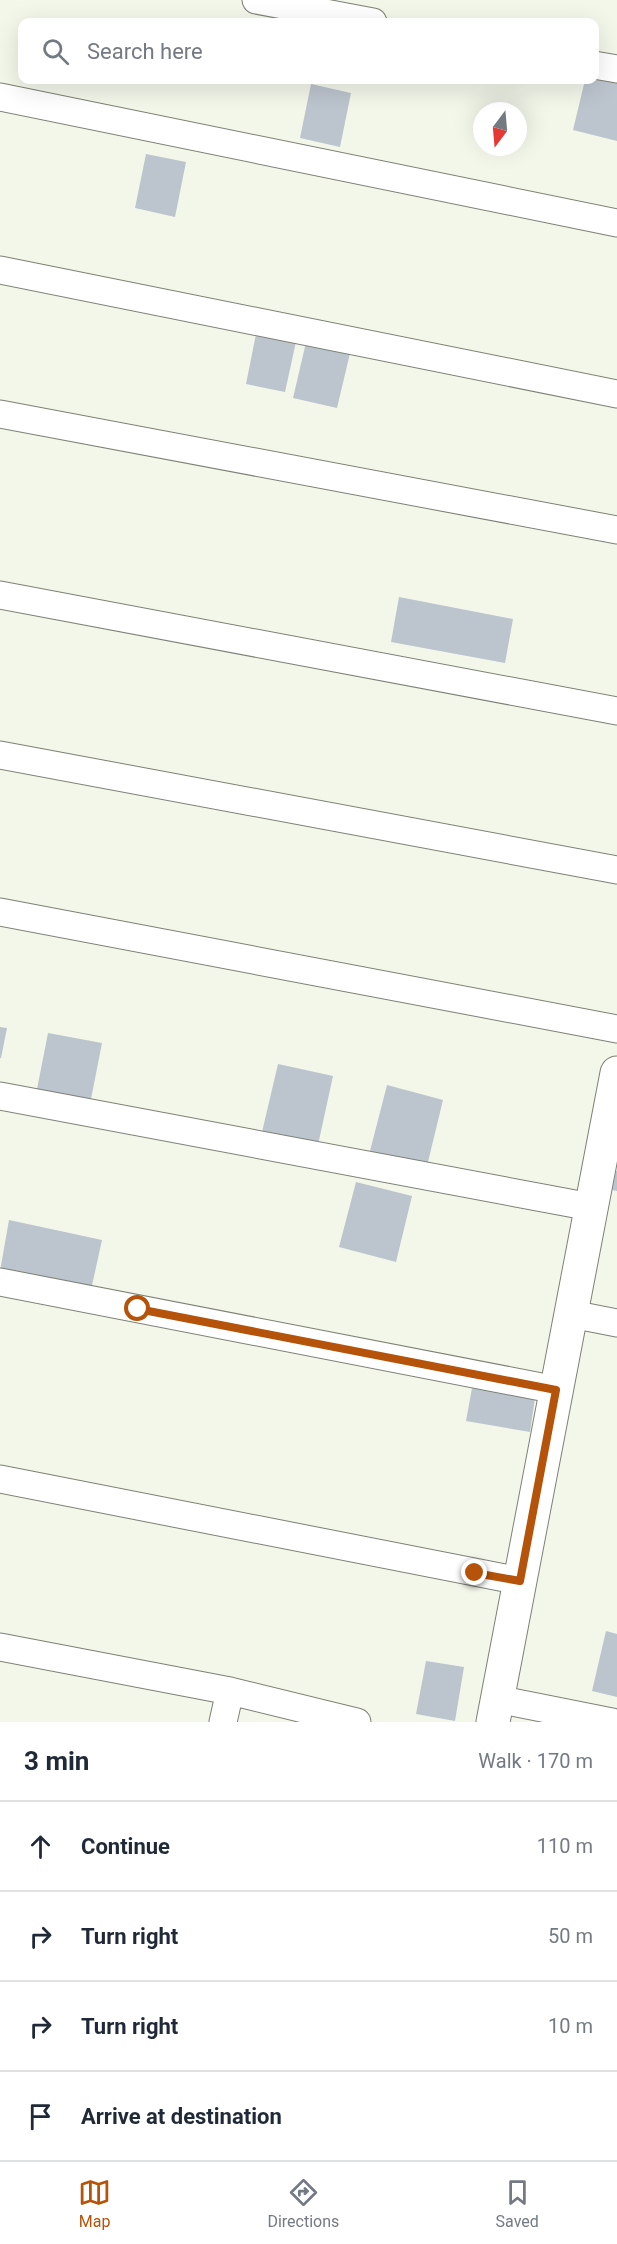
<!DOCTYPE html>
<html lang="en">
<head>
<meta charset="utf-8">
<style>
  :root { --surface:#fff; --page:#f2f2f3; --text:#1f2937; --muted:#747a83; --line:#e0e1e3; --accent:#b45309 }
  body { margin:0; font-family:Roboto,sans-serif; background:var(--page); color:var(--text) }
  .compass { position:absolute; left:473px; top:102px; width:54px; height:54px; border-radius:50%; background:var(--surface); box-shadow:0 6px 24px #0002; rotate:196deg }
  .stop { position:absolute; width:18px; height:18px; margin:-14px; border:4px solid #b45309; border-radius:50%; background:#fff }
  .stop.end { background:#b45309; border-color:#fff; box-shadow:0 2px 6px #0008 }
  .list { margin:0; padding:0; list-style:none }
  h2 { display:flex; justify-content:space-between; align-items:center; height:78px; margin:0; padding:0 24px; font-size:26px }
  h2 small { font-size:20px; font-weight:400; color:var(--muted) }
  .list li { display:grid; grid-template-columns:39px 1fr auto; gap:18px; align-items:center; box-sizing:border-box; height:90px; padding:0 24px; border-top:2px solid var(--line) }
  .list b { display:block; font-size:22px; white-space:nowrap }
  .list em { font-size:20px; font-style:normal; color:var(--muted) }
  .icon { flex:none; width:33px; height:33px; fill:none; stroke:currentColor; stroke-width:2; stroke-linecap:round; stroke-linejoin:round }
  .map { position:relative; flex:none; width:617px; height:1722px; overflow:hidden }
  .search { position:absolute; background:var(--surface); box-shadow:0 6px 24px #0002; left:18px; right:18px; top:18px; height:66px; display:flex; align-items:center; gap:15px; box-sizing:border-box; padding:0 21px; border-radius:12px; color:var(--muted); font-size:22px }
  .sheet { height:438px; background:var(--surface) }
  nav { display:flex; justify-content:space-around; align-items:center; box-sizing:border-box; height:84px; border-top:2px solid var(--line); background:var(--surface); font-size:16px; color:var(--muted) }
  nav a { display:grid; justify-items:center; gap:3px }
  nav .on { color:var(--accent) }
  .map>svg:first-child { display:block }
</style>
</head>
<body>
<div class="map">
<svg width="617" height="1722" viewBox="0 0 617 1722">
  <rect width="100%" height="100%" fill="#f3f7ea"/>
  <path fill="#bcc4ce" d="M594 73 617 78V141L573 130 585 80H594Z
    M311 84 351 93 340 147 300 138Z
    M146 154 186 162 175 217 135 208Z
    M257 329 297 337 285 392 246 384Z
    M307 338 351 349 337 408 293 398Z
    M399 597 513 619 505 663 391 642Z
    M0 1027 7 1028 1 1058H0Z
    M48 1033 102 1043 91 1099 37 1089Z
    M278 1064 333 1076 318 1145 262 1132Z
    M387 1085 443 1100 427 1166 370 1151Z
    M616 1171H617V1191L612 1190Z
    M356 1182 412 1196 396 1262 339 1247Z
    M9 1220 102 1240 91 1290 0 1271Z
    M472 1388 535 1398 530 1432 466 1421Z
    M606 1631 617 1634V1697L592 1691Z
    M426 1661 464 1667 455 1721 416 1714Z"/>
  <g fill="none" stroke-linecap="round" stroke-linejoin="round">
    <defs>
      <path id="street" d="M256 0 373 22
        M594 65 617 69
        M0 97 617 223
        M0 270 617 394
        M0 414 617 530
        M0 595 617 711
        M0 755 617 870
        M0 912 617 1029
        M0 1096 591 1207
        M0 1282 557 1390
        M571 1314 617 1323
        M0 1479 520 1581
        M0 1647 230 1691 357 1722
        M497 1699 612 1722
        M223 1722 230 1691"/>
      <path id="secondary" d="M493 1722 617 1073"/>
    </defs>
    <use href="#street" stroke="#7d8075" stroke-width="29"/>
    <use href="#secondary" stroke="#7d8075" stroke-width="35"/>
    <use href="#street" stroke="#fff" stroke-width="27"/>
    <use href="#secondary" stroke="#fff" stroke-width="33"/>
  </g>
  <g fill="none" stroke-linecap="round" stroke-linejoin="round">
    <path stroke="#b45309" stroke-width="8" d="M138 1309 556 1390 520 1581 475 1573"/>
  </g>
</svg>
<svg class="compass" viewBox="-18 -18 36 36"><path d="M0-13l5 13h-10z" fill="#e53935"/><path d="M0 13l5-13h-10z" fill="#747a83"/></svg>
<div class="stop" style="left:138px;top:1309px"></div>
<div class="stop end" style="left:475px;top:1573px"></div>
<div class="search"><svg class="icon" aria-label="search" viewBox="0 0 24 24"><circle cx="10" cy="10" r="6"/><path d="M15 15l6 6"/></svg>Search here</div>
</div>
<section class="sheet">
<h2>3 min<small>Walk · 170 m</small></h2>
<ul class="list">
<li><svg class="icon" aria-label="ahead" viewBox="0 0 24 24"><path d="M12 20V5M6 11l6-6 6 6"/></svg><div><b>Continue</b></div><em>110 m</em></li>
<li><svg class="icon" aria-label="right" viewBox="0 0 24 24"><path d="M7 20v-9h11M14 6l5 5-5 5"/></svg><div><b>Turn right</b></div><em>50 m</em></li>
<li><svg class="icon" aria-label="right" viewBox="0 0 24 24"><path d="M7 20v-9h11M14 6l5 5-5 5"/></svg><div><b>Turn right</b></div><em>10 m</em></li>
<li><svg class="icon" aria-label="arrive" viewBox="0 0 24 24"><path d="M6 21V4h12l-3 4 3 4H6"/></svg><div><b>Arrive at destination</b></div></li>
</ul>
</section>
<nav>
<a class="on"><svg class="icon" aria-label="map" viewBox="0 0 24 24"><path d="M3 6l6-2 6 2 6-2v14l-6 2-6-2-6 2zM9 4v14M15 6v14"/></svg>Map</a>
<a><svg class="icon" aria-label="directions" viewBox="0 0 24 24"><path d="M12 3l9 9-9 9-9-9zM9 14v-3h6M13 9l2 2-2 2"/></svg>Directions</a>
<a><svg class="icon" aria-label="saved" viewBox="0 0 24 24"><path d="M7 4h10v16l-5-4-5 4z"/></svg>Saved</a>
</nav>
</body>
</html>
